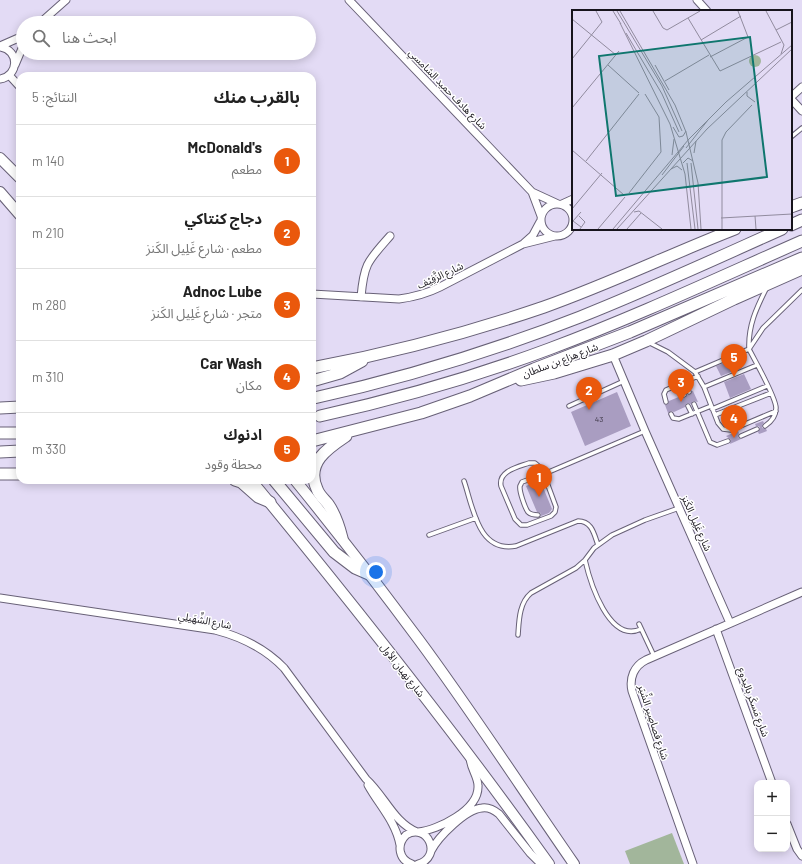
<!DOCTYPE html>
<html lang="ar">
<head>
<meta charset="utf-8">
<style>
  :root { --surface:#fff; --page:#f2f2f2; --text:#222; --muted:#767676; --line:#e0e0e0; --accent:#ea580c }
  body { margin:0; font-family:Barlow,"Noto Sans Arabic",sans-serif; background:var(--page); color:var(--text); direction:rtl }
  .controls { position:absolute; right:12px; bottom:12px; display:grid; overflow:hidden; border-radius:8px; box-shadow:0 2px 10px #0003 }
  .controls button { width:36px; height:36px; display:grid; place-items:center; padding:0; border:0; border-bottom:1px solid var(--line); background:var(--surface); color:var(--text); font:20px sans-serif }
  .you { position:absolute; left:376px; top:572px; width:14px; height:14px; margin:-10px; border:3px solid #fff; border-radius:50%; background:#1a73e8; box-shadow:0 0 0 6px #1a73e833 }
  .badge { display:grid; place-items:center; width:26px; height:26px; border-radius:50%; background:var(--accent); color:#fff; font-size:13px; font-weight:700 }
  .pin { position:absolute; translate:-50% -33px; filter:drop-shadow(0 1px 2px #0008) }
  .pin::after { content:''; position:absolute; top:21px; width:14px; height:12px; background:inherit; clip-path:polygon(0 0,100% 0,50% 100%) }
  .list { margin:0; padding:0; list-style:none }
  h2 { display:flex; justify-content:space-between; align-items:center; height:52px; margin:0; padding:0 16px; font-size:17px }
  h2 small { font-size:13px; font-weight:400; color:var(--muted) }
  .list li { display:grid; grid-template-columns:26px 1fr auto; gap:12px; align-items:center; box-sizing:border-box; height:72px; padding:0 16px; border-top:1px solid var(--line) }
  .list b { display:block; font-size:15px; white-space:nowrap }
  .list p { margin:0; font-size:13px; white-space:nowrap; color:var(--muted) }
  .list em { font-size:13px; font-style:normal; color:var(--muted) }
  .icon { flex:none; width:22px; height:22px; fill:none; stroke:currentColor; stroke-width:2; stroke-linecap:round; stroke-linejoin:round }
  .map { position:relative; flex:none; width:802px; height:864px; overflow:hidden; direction:ltr }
  .search { position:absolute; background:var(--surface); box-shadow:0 2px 10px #0003; left:16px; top:16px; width:300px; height:44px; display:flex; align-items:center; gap:10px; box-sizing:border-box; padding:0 14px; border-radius:22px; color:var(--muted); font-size:15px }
  .panel { position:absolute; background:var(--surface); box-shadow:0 2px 10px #0003; left:16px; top:72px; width:300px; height:412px; border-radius:12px; direction:rtl }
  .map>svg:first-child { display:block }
</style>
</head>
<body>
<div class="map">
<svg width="802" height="864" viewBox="0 0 802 864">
  <rect width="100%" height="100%" fill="#e3dbf5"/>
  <path fill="#a2b69b" d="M672 833 684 864H630L625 851Z"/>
  <path fill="#a99dc1" d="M737 358 742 368 721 376 716 366Z
    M744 374 751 389 730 398 724 382Z
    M692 391H693L698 402 693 401 691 404 687 403 685 405V407L674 412 671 411 668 413 665 405 668 404 669 401 681 396 685 398 687 395 691 394Z
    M617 392 631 426 585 446 571 412Z
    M763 421 764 423 762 425V428L766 429 767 431 759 434 758 432 760 428 759 426H756L755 424Z
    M738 431 739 433 738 437 741 439 730 444 731 440 726 436Z
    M540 480 552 509 549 513 541 516V513L537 512 526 486Z"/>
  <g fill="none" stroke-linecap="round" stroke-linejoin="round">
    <defs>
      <path id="lane" d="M791 137 802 128
        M648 342 668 352 695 372 704 387 718 423 723 429 731 430 776 411
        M695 372 749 349 763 328 802 290
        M684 382 689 392
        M679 384 684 395
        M704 387 757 365
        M666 402 664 394 666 390 698 376
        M694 404 710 442 717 445 728 441
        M569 406 624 381
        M688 406 692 414
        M712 409 767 386
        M671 414 673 418 679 419 711 406
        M715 415 771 393
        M765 426C771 422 776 416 776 408 776 397 755 361 749 349 748 326 756 309 766 289
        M741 436 757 429
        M529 463H535L542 469 556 507 555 512 551 516 527 525H521L515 519 501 486C498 471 518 467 529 463Z
        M464 481C473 507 478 553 516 546L578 521C592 521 594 534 598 545
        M538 515C535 515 531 515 528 512 525 508 519 491 520 486L522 482 544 474 645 431
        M429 535 476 518
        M585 560C590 582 609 644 641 629
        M639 624 654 656
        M518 635C519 621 519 603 531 593L576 568 585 560 594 548 612 535 645 520 679 508"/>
      <path id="street" d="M349 0 532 192 558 204
        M697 0 707 11
        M40 23 66 0
        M0 46 23 36
        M0 47C20 50 19 76 0 79
        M15 65 23 46
        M9 75 20 87
        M791 97 802 87
        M791 99 802 111
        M532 192 541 216
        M541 220a16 16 0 1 1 32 0a16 16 0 1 1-32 0Z
        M562 204 573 199
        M524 243 533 235 540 222
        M312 294 399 299C414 297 426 294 440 287L523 244 555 236
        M361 297C364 263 368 261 390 236
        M613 355 645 431 730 623
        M0 598 215 630C242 637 265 648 284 668L366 779C384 795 394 823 417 832
        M716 629 772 783
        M368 785C379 805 396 822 400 845
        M787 824 797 849 802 856
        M418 832C438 830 479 810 478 786 478 776 470 768 470 757
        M431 851C438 837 466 809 482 808 488 807 494 810 499 814L530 853 541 864
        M412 864C399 860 396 845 406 835 428 822 443 857 418 864
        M693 864 632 691C629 678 634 666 646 660L802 592"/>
      <path id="secondary" d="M0 158 20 178
        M0 192 20 215
        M251 480C354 605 455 732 549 864
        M295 480C338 533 379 586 419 640 473 713 522 789 574 864"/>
      <path id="primary" d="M791 207 802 203
        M791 225 802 220
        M312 368C391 353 468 333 544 307 609 284 671 254 735 229
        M521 380 554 373 613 355 646 341 734 299 802 269
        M312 381 340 373 362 361
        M314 398C405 378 493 351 580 317 648 290 715 259 782 229
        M0 408 20 407
        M320 416C397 399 474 377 549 349 635 317 718 278 802 241
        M0 433H20
        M312 441 421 413 470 396 534 369 630 332 802 258
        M0 452 20 451
        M0 474H20
        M235 480 241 482 258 497 270 502
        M274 480 334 552 355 568 371 575
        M342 538C339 526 335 514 328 504 324 499 319 495 317 489 305 463 328 448 346 436"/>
    </defs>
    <use href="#lane" stroke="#686177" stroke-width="5.5"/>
    <use href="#street" stroke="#686177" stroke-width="9"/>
    <use href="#secondary" stroke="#686177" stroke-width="12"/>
    <use href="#primary" stroke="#686177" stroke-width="13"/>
    <use href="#lane" stroke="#fff" stroke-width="3.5"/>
    <use href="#street" stroke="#fff" stroke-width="7"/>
    <use href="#secondary" stroke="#fff" stroke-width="10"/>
    <use href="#primary" stroke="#fff" stroke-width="11"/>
  </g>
  <g text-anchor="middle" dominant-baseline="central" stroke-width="3" stroke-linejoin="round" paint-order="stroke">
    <g font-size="8" fill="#3c3645">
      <text x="599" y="419">43</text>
    </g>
    <g font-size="10" fill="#17141c" stroke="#fff">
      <text transform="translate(448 89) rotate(46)">شارع هادف حميد الشامسي</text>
      <text transform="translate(440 275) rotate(-25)">شارع الزَّفِيْف</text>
      <text transform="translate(560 360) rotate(-21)">شارع هزاع بن سلطان</text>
      <text transform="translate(697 523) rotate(66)">شارع غَلِيل الكَنز</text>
      <text transform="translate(205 620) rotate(11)">شارع الشِّهَيلِي</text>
      <text transform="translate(403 670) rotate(52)">شارع نهيان الأول</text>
      <text transform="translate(754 702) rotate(70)">شارع مَسكَر باليدوع</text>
      <text transform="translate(654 722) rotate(72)">شارع قصاصِير الشِّيَر</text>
    </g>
  </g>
  <g transform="translate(572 10)">
    <rect width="220" height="220" fill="#e3dbf5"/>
    <path d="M177 51a6 6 0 1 1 12 0a6 6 0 1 1-12 0Z" fill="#a2b69b"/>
    <path fill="none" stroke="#918b9e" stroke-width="1" d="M41 1 49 14M45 1 90 76 110 121M48 1 103 95 114 122 126 173 129 219M81 1 91 18 95 20 128 1M194 1 212 35 209 44M116 8 148 61 209 32M0 9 44 45M48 13 98 114 113 164 119 219M204 20 220 12M54 23 90 84 107 122M129 30 169 6M138 47 176 27 166 1M0 49 30 12 24 1M36 55 67 83M83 55 97 80M93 71 137 45M175 82V86L183 92M0 98 47 41M101 117 107 127 111 126 114 121M114 138 136 110M0 140 52 185M122 143 124 131M100 145 102 129M14 151 67 84M111 153 116 148 121 151M115 153 123 219M119 153 126 219M99 159 105 156 110 160M90 165 112 136M57 183 89 142 87 107 73 84M0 199 30 163M9 202 1 211 9 217M62 202 67 201 90 219M7 206 13 212 8 219M183 206 184 219M149 208 220 204M26 219 53 187M41 219 117 129 154 92 220 35M45 219 135 119 220 39M55 219 69 203M150 219V130L154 122 180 95"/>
    <path fill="#0f766e" fill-opacity="0.15" stroke="#0f766e" stroke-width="2" d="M178 27 195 167 44 186 27 46Z"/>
    <rect width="220" height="220" fill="none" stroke="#17141c" stroke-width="2"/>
  </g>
</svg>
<div class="controls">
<button>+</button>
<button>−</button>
</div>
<div class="you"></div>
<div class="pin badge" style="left:539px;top:497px">1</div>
<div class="pin badge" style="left:589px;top:410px">2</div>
<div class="pin badge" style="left:681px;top:402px">3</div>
<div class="pin badge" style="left:734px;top:438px">4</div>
<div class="pin badge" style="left:734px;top:377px">5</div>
<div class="search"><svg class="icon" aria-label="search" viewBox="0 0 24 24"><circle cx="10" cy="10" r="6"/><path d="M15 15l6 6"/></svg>ابحث هنا</div>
<section class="panel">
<h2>بالقرب منك<small>النتائج: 5</small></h2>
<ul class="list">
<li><span class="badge">1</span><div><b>McDonald's</b><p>مطعم</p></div><em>140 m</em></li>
<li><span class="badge">2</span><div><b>دجاج كنتاكي</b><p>مطعم · شارع غَلِيل الكَنز</p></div><em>210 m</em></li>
<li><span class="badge">3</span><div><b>Adnoc Lube</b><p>متجر · شارع غَلِيل الكَنز</p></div><em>280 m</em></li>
<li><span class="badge">4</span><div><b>Car Wash</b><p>مكان</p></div><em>310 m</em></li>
<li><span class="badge">5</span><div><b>ادنوك</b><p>محطة وقود</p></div><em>330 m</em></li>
</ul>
</section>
</div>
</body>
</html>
